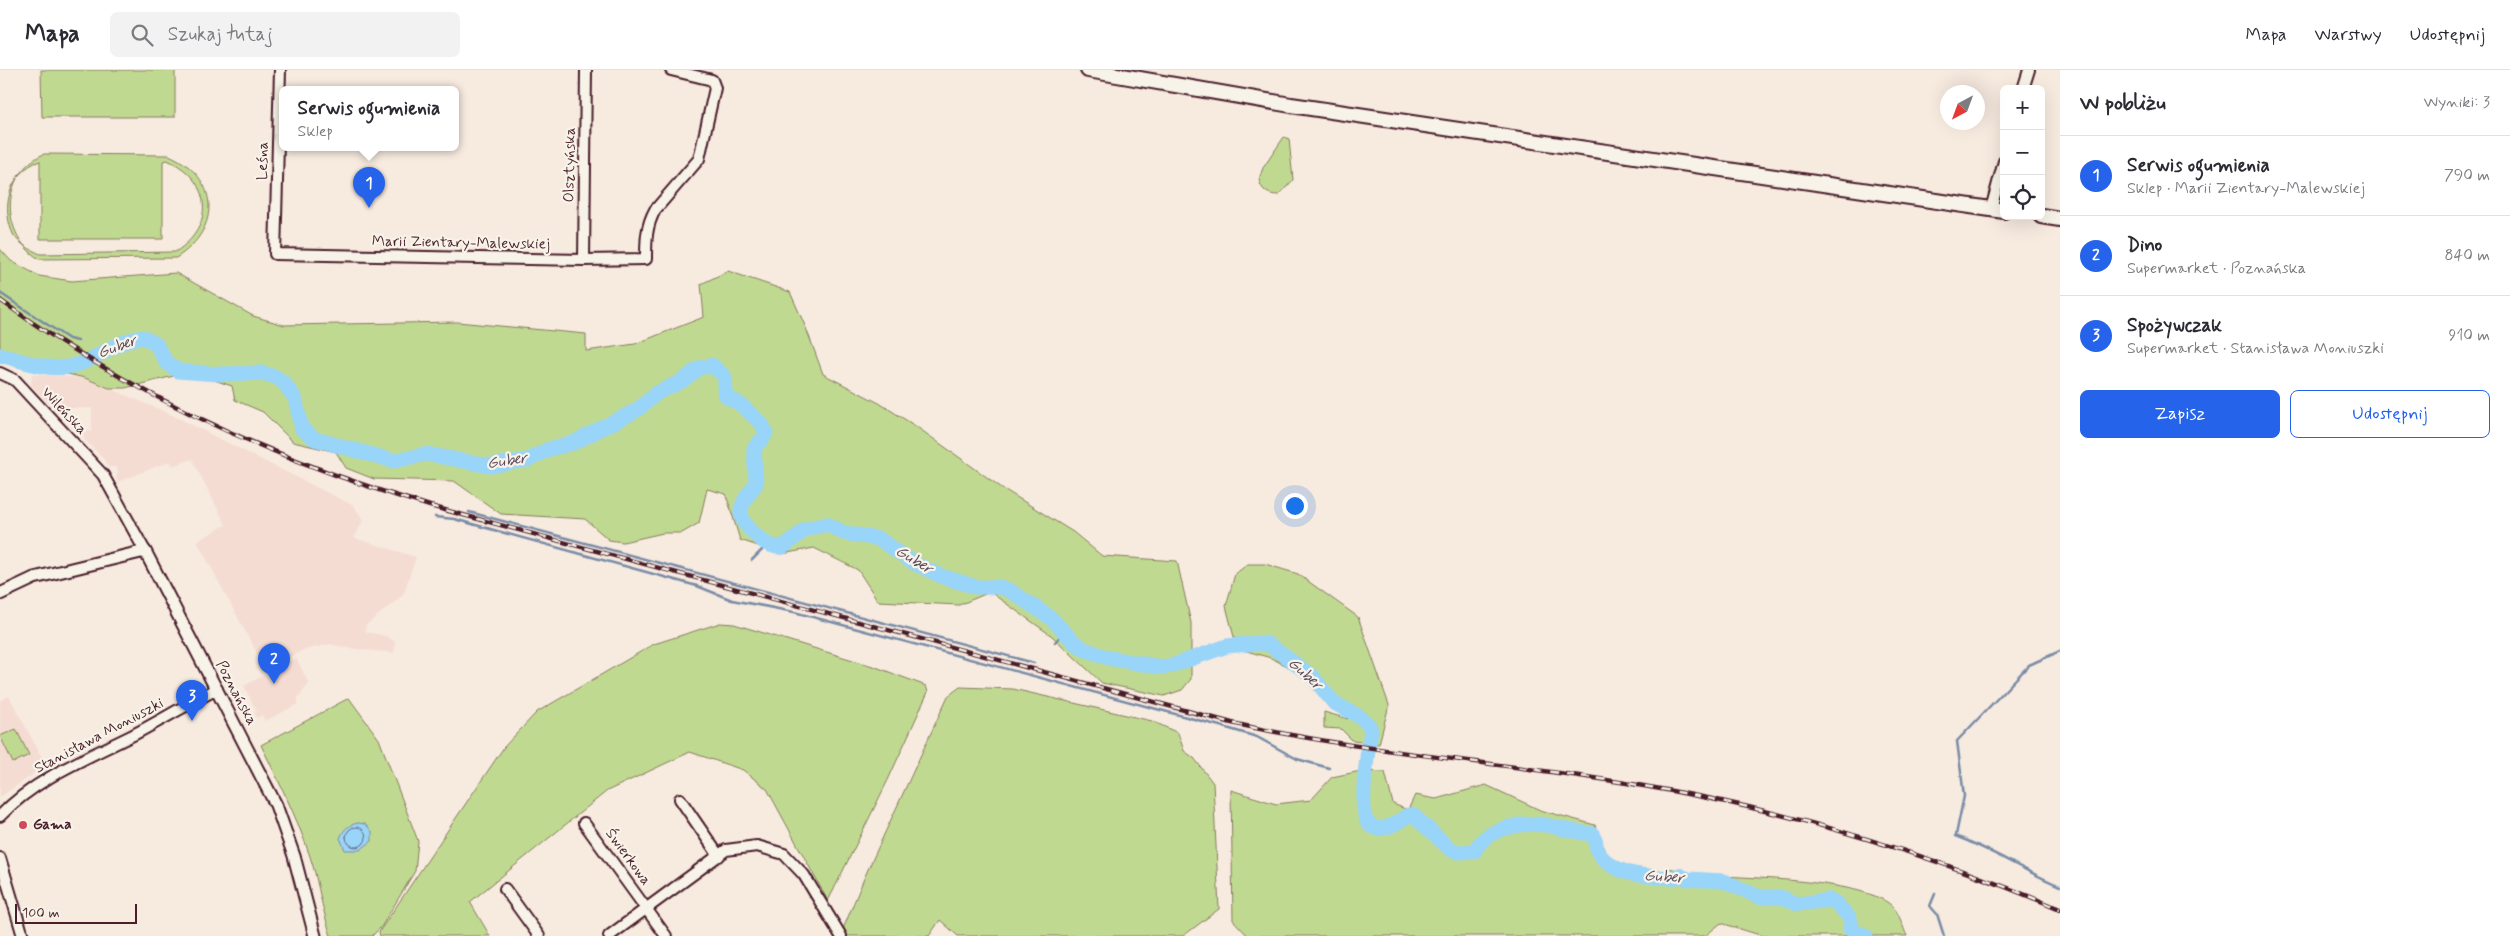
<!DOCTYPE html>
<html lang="pl">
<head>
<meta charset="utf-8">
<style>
  :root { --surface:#fff; --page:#f2f2f3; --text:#2b2b33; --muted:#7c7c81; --line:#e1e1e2; --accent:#2563eb }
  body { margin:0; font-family:Mynerve,sans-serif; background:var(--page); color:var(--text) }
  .controls { position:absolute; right:15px; top:15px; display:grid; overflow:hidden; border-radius:8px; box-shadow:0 5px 20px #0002 }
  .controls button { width:45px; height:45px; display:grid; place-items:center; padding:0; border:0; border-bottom:1px solid var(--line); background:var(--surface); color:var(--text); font:25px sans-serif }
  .compass { position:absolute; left:1940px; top:15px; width:45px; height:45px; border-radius:50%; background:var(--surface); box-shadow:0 5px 20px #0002; rotate:221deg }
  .scale { position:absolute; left:15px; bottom:12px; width:122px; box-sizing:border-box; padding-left:5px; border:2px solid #4a1f2b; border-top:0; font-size:14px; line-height:18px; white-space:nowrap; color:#4a1f2b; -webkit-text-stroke:4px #f7f3e8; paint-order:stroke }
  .you { position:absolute; left:1294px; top:435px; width:18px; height:18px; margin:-12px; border:4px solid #fff; border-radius:50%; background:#1a73e8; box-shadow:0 0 0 8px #1a73e833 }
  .badge { display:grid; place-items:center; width:32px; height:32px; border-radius:50%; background:var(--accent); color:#fff; font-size:16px; font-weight:700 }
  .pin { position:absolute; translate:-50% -41px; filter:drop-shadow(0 1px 2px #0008) }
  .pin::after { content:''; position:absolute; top:26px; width:18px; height:15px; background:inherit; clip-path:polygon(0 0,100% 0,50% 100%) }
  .popup { position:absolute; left:279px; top:16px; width:180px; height:65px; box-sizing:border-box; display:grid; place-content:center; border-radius:8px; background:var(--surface); filter:drop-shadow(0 1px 4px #0005); font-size:16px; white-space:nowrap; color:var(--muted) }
  .popup b { font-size:19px; color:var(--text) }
  .popup::after { content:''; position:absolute; left:50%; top:100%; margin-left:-10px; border:10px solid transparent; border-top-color:var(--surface) }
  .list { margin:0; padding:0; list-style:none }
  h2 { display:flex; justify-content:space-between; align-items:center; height:65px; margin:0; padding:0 20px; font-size:21px }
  h2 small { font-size:16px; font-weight:400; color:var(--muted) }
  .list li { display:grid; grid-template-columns:32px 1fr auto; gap:15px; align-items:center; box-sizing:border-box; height:80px; padding:0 20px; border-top:1px solid var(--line) }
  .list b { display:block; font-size:19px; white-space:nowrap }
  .list p { margin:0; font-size:16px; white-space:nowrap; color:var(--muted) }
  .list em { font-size:16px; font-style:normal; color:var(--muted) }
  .actions { display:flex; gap:10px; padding:15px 20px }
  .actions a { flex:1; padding:11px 0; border:1px solid var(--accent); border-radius:8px; text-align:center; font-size:18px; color:var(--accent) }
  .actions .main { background:var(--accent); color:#fff }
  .icon { flex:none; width:28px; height:28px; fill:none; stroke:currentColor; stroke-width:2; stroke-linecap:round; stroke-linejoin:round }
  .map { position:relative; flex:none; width:2060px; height:866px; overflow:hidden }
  header { display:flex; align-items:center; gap:30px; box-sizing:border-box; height:70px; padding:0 25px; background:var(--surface); border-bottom:1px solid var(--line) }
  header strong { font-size:24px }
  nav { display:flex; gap:28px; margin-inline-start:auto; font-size:18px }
  .search { width:350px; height:45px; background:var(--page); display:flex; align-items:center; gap:12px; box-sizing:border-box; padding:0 18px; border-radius:8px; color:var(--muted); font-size:19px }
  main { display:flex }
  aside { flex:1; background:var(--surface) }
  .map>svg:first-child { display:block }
</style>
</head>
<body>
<header>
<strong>Mapa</strong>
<div class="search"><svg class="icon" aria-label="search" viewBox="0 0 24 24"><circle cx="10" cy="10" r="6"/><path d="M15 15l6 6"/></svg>Szukaj tutaj</div>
<nav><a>Mapa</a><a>Warstwy</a><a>Udostępnij</a></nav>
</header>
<main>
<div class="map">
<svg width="2060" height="866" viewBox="0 0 2060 866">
  <rect width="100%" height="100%" fill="#f7eadf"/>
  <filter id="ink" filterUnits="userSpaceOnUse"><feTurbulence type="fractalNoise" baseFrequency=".02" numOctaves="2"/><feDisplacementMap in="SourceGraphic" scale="10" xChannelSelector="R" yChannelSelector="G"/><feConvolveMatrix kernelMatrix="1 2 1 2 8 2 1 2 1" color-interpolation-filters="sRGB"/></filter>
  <g filter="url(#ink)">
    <path fill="#f4dcd2" d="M32 304 85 308 170 344 354 436 363 450 354 468 416 487 403 525 365 556 366 562 386 566 395 572 394 583 348 578 330 574 303 580 266 600 197 471 226 455 192 389 173 396 170 391 118 412 116 409 118 401 115 397H108L104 389 84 369 83 362 92 361V338H54L31 315Z
      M296 588 309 614 298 627V634L265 651 262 645 257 648 254 642 257 641 244 616Z
      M9 626 46 695 0 727V631Z"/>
    <path fill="#c0d990" stroke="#857c5e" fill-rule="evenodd" d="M41 0H175V47H42Z
      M1284 67 1289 69 1293 110 1279 125C1267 125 1261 120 1259 109L1263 98Z
      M44 84 169 85C219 107 223 158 176 188L39 189C0 164 0 103 44 84ZM167 90C212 109 216 157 175 182L40 184C30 179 21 175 14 166 0 139 9 101 40 91V169H163V91Z
      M0 179 11 191 39 206 72 211 176 203 253 246 284 255 457 252 586 264V281L635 274 704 247 701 214 728 201 790 222 806 258 823 304 879 333 917 357 1002 418 1073 462 1102 486 1177 491 1191 553V609L1182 620 1164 626 1102 613 1052 566 990 522 959 535 878 531 858 500 814 478 782 484 740 470 726 424 707 419 699 453 682 463H663L623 472 609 470 585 449 501 444 454 411 374 409 346 398 336 382 293 372 263 342 235 330 232 316 190 302 125 318H109L85 308 6 290 0 287Z
      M1248 494H1265L1298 504 1358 547 1389 635 1379 674 1353 671 1341 659 1324 658V642L1348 649 1315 610 1271 588 1243 580 1234 567 1226 536 1235 504Z
      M720 553 734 554 876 597 926 616 928 622 888 710 828 831 767 719 743 700 690 682 607 721 470 832 490 866H380L379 862 504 677 537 642 654 574Z
      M960 617 1013 619 1152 651 1178 663 1184 681 1194 688 1213 713 1219 839 1183 866H958L940 850 929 866H847L843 859 865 806 948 626Z
      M349 628 379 669 418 771 415 801 381 857 372 866H331C324 845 320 824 315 803 303 759 281 716 261 675Z
      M16 659 29 685 13 693 0 666Z
      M1361 701 1385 702 1393 734 1408 740 1415 725 1436 729 1486 715 1540 740 1595 755 1607 786 1622 797 1662 803 1668 798C1680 800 1693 804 1705 805 1745 808 1869 809 1894 838 1900 845 1903 858 1907 866H1763L1721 853 1705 866H1248L1233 850 1231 720 1276 734 1311 730 1332 707Z"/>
    <path fill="#99d4f9" stroke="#798ca7" d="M358 753 365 754 372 761V771L360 780H345L340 768C344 759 348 755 358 753Z"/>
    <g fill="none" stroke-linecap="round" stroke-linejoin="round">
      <path stroke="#6a677d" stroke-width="1" d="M346 767a10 10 0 1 1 20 0a10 10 0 1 1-20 0Z"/>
      <path stroke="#798ca7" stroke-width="2.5" d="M0 223 69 269 78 271
        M107 275 110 279
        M334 379 335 375
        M469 442 1034 593
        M435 447 454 449 697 516 732 530 794 542 1220 656 1257 667 1297 689 1329 698
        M752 490 767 475
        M1055 572 1065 561
        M1956 765 1964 726 1957 671 2029 595 2060 581
        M1955 766C1991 779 2024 801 2060 816
        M1935 824 1930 836 1937 844 1944 866"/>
      <path stroke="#99d4f9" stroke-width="15" d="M0 285C24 291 51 303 76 295 99 288 118 270 143 267L156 274 166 292 178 301 218 304 262 303 276 307 284 313 295 328 302 359 315 369 394 391 427 384 489 396 528 390 549 379 573 373 637 340 657 323 682 311 699 298 712 295 725 307V323L727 327 740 334 762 354 766 362 764 367 754 378 756 414C737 438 734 446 758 467 766 474 773 478 783 477L806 459 827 454 844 463 879 469 914 493 941 506 976 517H1000L1009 520 1051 548 1074 572 1084 579 1109 588 1160 597 1171 596 1227 576 1258 573 1268 574 1312 606 1334 633 1360 647 1369 655 1371 661C1368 678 1359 737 1367 751 1376 768 1399 752 1408 745H1413L1450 779 1458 782 1475 781C1486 756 1528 751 1551 756 1565 759 1578 763 1593 764 1597 770 1595 776 1598 782 1614 807 1648 806 1674 808L1679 805 1688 809 1724 811 1759 827H1781L1797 834 1830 830 1836 833 1849 847 1851 851 1850 859 1866 866"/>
      <defs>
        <path id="minor" d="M280 0 275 184 584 190 646 189C646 171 646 156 655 140L699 89 715 18 712 10 671 0
          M2023 19 2029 0
          M1991 139 2004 91
          M584 190 586 0
          M0 303 15 310 103 405 145 481
          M680 729 719 786
          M0 746C36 708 87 688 133 665 161 650 188 634 217 619
          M584 753 666 866
          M0 788 23 866
          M505 819 539 866
          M609 866 726 780 757 776 784 784 804 805 841 866"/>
        <path id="tertiary" d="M0 524 34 508 145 481 276 735 294 786 315 866"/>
        <path id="secondary" d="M1088 0 1291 35 2004 141
          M2041 146 2060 149"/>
      </defs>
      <use href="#minor" stroke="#4a1f2b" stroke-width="14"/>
      <use href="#tertiary" stroke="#4a1f2b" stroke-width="15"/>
      <use href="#secondary" stroke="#4a1f2b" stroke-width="18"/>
      <use href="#minor" stroke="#f7f3e8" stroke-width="10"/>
      <use href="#tertiary" stroke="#f7f3e8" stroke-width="11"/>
      <use href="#secondary" stroke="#f7f3e8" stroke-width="14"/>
      <defs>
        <path id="rail" d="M0 230C131 325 275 390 430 436L1232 653C1366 683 1502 692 1638 715 1783 739 1924 782 2060 839"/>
      </defs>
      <use href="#rail" stroke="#4a1f2b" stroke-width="4.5"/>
      <use href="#rail" stroke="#f7f3e8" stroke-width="2.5" stroke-dasharray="8" stroke-linecap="butt"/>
    </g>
  </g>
  <circle fill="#d1495b" stroke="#f7f3e8" stroke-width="2" cx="23" cy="755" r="5"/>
  <g text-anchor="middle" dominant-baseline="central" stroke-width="4.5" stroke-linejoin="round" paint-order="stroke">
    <g font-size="15" fill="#4a1f2b" stroke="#f7f3e8">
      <text transform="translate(263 91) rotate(-89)">Leśna</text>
      <text transform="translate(570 95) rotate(-89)">Olsztyńska</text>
      <text transform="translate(461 173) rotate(1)">Marii Zientary-Malewskiej</text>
      <text transform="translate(64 341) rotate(47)">Wileńska</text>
      <text transform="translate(236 623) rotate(62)">Poznańska</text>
      <text transform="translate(99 666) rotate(-28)">Stanisława Moniuszki</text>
      <text transform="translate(628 787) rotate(54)">Świerkowa</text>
    </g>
    <g font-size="15" font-weight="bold" fill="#4a1f2b" stroke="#f7f3e8" text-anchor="start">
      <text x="33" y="755">Gama</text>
    </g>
    <g font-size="16" font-style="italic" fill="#5e4c5e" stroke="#f7f3e8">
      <text transform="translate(117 277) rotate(-20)">Guber</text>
      <text transform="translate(507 391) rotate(-8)">Guber</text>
      <text transform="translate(914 490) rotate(31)">Guber</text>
      <text transform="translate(1305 604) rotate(42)">Guber</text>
      <text transform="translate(1664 807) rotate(4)">Guber</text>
    </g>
  </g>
</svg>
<div class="controls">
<button>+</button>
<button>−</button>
<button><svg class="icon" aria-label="locate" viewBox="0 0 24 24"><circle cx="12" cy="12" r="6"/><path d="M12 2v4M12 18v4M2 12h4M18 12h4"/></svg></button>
</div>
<svg class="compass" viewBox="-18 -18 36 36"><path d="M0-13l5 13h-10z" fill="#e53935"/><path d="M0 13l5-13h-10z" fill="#7c7c81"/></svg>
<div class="scale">100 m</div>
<div class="you"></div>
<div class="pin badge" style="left:369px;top:138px">1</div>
<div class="popup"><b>Serwis ogumienia</b>Sklep</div>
<div class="pin badge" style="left:274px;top:614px">2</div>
<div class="pin badge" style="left:192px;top:651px">3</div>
</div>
<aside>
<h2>W pobliżu<small>Wyniki: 3</small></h2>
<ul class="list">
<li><span class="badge">1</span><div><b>Serwis ogumienia</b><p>Sklep · Marii Zientary-Malewskiej</p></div><em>790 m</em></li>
<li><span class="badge">2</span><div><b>Dino</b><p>Supermarket · Poznańska</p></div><em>840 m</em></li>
<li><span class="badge">3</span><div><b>Spożywczak</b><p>Supermarket · Stanisława Moniuszki</p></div><em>910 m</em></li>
</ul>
<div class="actions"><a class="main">Zapisz</a><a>Udostępnij</a></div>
</aside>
</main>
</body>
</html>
